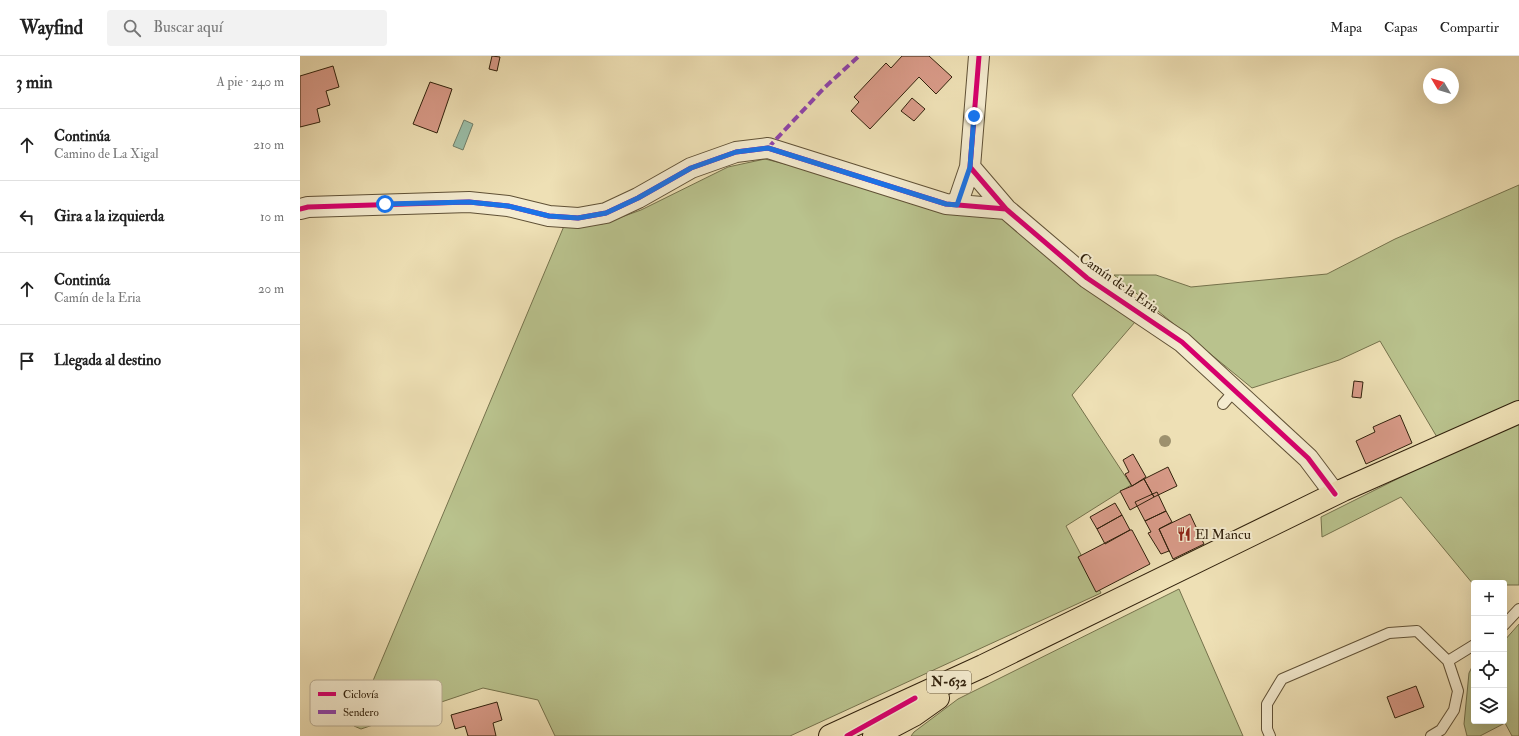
<!DOCTYPE html>
<html lang="es">
<head>
<meta charset="utf-8">
<style>
  :root { --surface:#fff; --page:#f2f2f2; --text:#222; --muted:#767676; --line:#e0e0e0 }
  body { margin:0; font-family:"IM FELL Double Pica",serif; background:var(--page); color:var(--text) }
  .controls { position:absolute; right:12px; bottom:12px; display:grid; overflow:hidden; border-radius:4px; box-shadow:0 4px 16px #0002 }
  .controls button { width:36px; height:36px; display:grid; place-items:center; padding:0; border:0; border-bottom:1px solid var(--line); background:var(--surface); color:var(--text); font:20px sans-serif }
  .compass { position:absolute; left:1123px; top:12px; width:36px; height:36px; border-radius:50%; background:var(--surface); box-shadow:0 4px 16px #0002; rotate:308deg }
  .stop { position:absolute; width:12px; height:12px; margin:-9px; border:3px solid #1a73e8; border-radius:50%; background:#fff }
  .stop.end { background:#1a73e8; border-color:#fff; box-shadow:0 1px 4px #0008 }
  .list { margin:0; padding:0; list-style:none }
  h2 { display:flex; justify-content:space-between; align-items:center; height:52px; margin:0; padding:0 16px; font-size:17px }
  h2 small { font-size:13px; font-weight:400; color:var(--muted) }
  .list li { display:grid; grid-template-columns:26px 1fr auto; gap:12px; align-items:center; box-sizing:border-box; height:72px; padding:0 16px; border-top:1px solid var(--line) }
  .list b { display:block; font-size:15px; white-space:nowrap }
  .list p { margin:0; font-size:13px; white-space:nowrap; color:var(--muted) }
  .list em { font-size:13px; font-style:normal; color:var(--muted) }
  .icon { flex:none; width:22px; height:22px; fill:none; stroke:currentColor; stroke-width:2; stroke-linecap:round; stroke-linejoin:round }
  .map { position:relative; flex:none; width:1219px; height:680px; overflow:hidden }
  header { display:flex; align-items:center; gap:24px; box-sizing:border-box; height:56px; padding:0 20px; background:var(--surface); border-bottom:1px solid var(--line) }
  header strong { font-size:19px }
  nav { display:flex; gap:22px; margin-inline-start:auto; font-size:14px }
  .search { width:280px; height:36px; background:var(--page); display:flex; align-items:center; gap:10px; box-sizing:border-box; padding:0 14px; border-radius:4px; color:var(--muted); font-size:15px }
  main { display:flex }
  aside { flex:1; background:var(--surface) }
  .map>svg:first-child { display:block }
</style>
</head>
<body>
<header>
<strong>Wayfind</strong>
<div class="search"><svg class="icon" aria-label="search" viewBox="0 0 24 24"><circle cx="10" cy="10" r="6"/><path d="M15 15l6 6"/></svg>Buscar aquí</div>
<nav><a>Mapa</a><a>Capas</a><a>Compartir</a></nav>
</header>
<main>
<aside>
<h2>3 min<small>A pie · 240 m</small></h2>
<ul class="list">
<li><svg class="icon" aria-label="ahead" viewBox="0 0 24 24"><path d="M12 20V5M6 11l6-6 6 6"/></svg><div><b>Continúa</b><p>Camino de La Xigal</p></div><em>210 m</em></li>
<li><svg class="icon" aria-label="left" viewBox="0 0 24 24"><path d="M17 20v-9H6M10 6l-5 5 5 5"/></svg><div><b>Gira a la izquierda</b></div><em>10 m</em></li>
<li><svg class="icon" aria-label="ahead" viewBox="0 0 24 24"><path d="M12 20V5M6 11l6-6 6 6"/></svg><div><b>Continúa</b><p>Camín de la Eria</p></div><em>20 m</em></li>
<li><svg class="icon" aria-label="arrive" viewBox="0 0 24 24"><path d="M6 21V4h12l-3 4 3 4H6"/></svg><div><b>Llegada al destino</b></div></li>
</ul>
</aside>
<div class="map">
<svg width="1219" height="680" viewBox="0 0 1219 680">
  <rect width="100%" height="100%" fill="#eee0b5"/>
  <filter id="stains"><feTurbulence type="fractalNoise" baseFrequency=".005" numOctaves="4"/><feColorMatrix values="0 0 0 0 .2 0 0 0 0 .09 0 0 0 0 .02 0 0 0 .5 -.17"/></filter>
  <radialGradient id="worn" r=".72"><stop offset=".6" stop-color="#630" stop-opacity="0"/><stop offset="1" stop-color="#630" stop-opacity=".3"/></radialGradient>
  <path fill="#b9c28d" stroke="#75724c" d="M465 103 703 162 835 266 772 339 831 429 766 470 801 537 490 680H255L238 644 183 632 61 673 54 670 264 170 302 168 341 154 428 111Z
    M1219 129V529H1204V527L1173 528 1101 441 1022 481 1021 461 1147 398 1080 285 1039 304 952 332 814 219H856L891 231 1027 218 1095 183Z
    M879 533 943 680H611L614 676 658 643Z
    M1219 568V680H1212L1205 667 1180 680H1167L1164 668 1169 617 1174 607V665H1204V585Z"/>
  <path fill="#9bbea8" stroke="#717f6a" d="M164 64 173 68 163 94 153 90Z"/>
  <path fill="#d99b89" stroke="#31210c" d="M192 0 200 1 197 15 189 13Z
    M602 0H629L652 21 636 38 619 21 570 73 551 55 559 46 554 41 586 7 591 12Z
    M33 10 39 31 26 35 30 49 17 53 20 66 0 71V20Z
    M130 26 152 33 137 77 113 68Z
    M612 42 625 53 614 65 601 55Z
    M1054 325 1063 326 1061 342 1052 341Z
    M1100 359 1112 387 1066 408 1056 385 1075 376 1073 371Z
    M833 398 846 421 832 430 825 418 829 416 823 404Z
    M868 411 877 430 854 441 844 423Z
    M844 423 854 441 830 454 820 435 832 430Z
    M857 436 866 455 845 465 835 446Z
    M815 447 822 459 797 473 790 461Z
    M866 455 872 466 859 473 869 495 861 498 848 477 851 476 845 465Z
    M890 458 904 488 873 503 859 473Z
    M822 459 830 474 805 488 797 473Z
    M830 474H832L850 508 796 536 778 501Z
    M1116 630 1124 651 1095 662 1087 641Z
    M197 646 202 664 193 667 196 680H168L165 670 155 673 151 659Z"/>
  <g fill="none" stroke-linecap="round" stroke-linejoin="round">
    <defs>
      <path id="lane" d="M923 348 935 334
        M1204 569 1219 553
        M1148 605 1174 589
        M970 680 967 673V648L982 623 1089 577 1117 575 1148 605 1158 635 1154 654 1141 674 1131 680"/>
      <path id="street" d="M679 0 670 111 706 153 787 222 882 286 1008 402 1035 438
        M657 149 670 111
        M0 153 8 151 169 146 208 150 249 160 278 162 306 157 338 142 391 112 436 96 468 92 646 148 706 153"/>
      <path id="highway" d="M530 680 683 610 1043 434 1219 356
        M574 680 614 659 638 642"/>
    </defs>
    <use href="#lane" stroke="#605136" stroke-width="12"/>
    <use href="#street" stroke="#605136" stroke-width="22"/>
    <use href="#highway" stroke="#31210c" stroke-width="24"/>
    <use href="#lane" stroke="#f4ebcf" stroke-width="10"/>
    <use href="#street" stroke="#f4ebcf" stroke-width="20"/>
    <use href="#highway" stroke="#eee0b5" stroke-width="22"/>
    <path stroke="#8e44ad" stroke-width="4" stroke-dasharray="8 4" stroke-linecap="butt" d="M468 92 524 32 559 0"/>
    <defs>
      <path id="cycleway" d="M679 0 670 111 706 153 787 222 882 286 1008 402 1035 438
        M0 153 8 151 169 146 208 150 249 160 278 162 306 157 338 142 391 112 436 96 468 92 646 148 706 153
        M547 680 615 642"/>
    </defs>
    <use href="#cycleway" stroke="#f4ebcf" stroke-width="8"/>
    <use href="#cycleway" stroke="#d6006c" stroke-width="5"/>
  </g>
  <circle fill="#9d916e" cx="865" cy="385" r="6"/>
  <g fill="none" stroke-linecap="round" stroke-linejoin="round">
    <path stroke="#1a73e8" stroke-width="5" d="M85 148 169 146 208 150 249 160 278 162 306 157 338 142 391 112 436 96 468 92 646 148 657 149 670 111 674 60"/>
  </g>
  <defs>
    <symbol id="restaurant-bare" viewBox="-9 -9 18 18"><path d="M-5-6h1v4h1v-4h1v4h1v-4h1v5L-1.5 .5V6h-2V.5L-5-1ZM5-6V6H3V1.5H1.5Q1.5-4 5-6Z" fill="#8f2418" stroke="#f4ebcf" stroke-width="2.5" paint-order="stroke"/></symbol>
  </defs>
  <g fill-rule="evenodd">
    <use href="#restaurant-bare" x="874" y="468" width="20" height="20"/>
  </g>
  <g text-anchor="middle" dominant-baseline="central" stroke-width="4" stroke-linejoin="round" paint-order="stroke">
    <rect fill="#f4ebcf" stroke="#6c5e46" stroke-width="1" x="627" y="615" width="44" height="22" rx="3"/>
    <g font-size="13" font-weight="bold" fill="#31210c">
      <text x="649" y="626">N-632</text>
    </g>
    <g font-size="14" fill="#31210c" stroke="#f4ebcf">
      <text transform="translate(819 227) rotate(35)">Camín de la Eria</text>
    </g>
    <g font-size="14" fill="#31210c" stroke="#f4ebcf" text-anchor="start">
      <text x="895" y="478">El Mancu</text>
    </g>
  </g>
  <rect x="10" y="624" width="132" height="46" rx="6" fill="#f4ebcf" stroke="#baae94" stroke-width="1"/>
  <rect x="18" y="636" width="18" height="4" fill="#d6006c"/>
  <rect x="18" y="654" width="18" height="4" fill="#8e44ad"/>
  <g font-size="11" fill="#31210c">
    <text x="43" y="642">Ciclovía</text>
    <text x="43" y="660">Sendero</text>
  </g>
  <rect width="100%" height="100%" filter="url(#stains)"/>
  <rect width="100%" height="100%" fill="url(#worn)"/>
</svg>
<div class="controls">
<button>+</button>
<button>−</button>
<button><svg class="icon" aria-label="locate" viewBox="0 0 24 24"><circle cx="12" cy="12" r="6"/><path d="M12 2v4M12 18v4M2 12h4M18 12h4"/></svg></button>
<button><svg class="icon" aria-label="layers" viewBox="0 0 24 24"><path d="M12 4l9 5-9 5-9-5zM3 14l9 5 9-5"/></svg></button>
</div>
<svg class="compass" viewBox="-18 -18 36 36"><path d="M0-13l5 13h-10z" fill="#e53935"/><path d="M0 13l5-13h-10z" fill="#767676"/></svg>
<div class="stop" style="left:85px;top:148px"></div>
<div class="stop end" style="left:674px;top:60px"></div>
</div>
</main>
</body>
</html>
